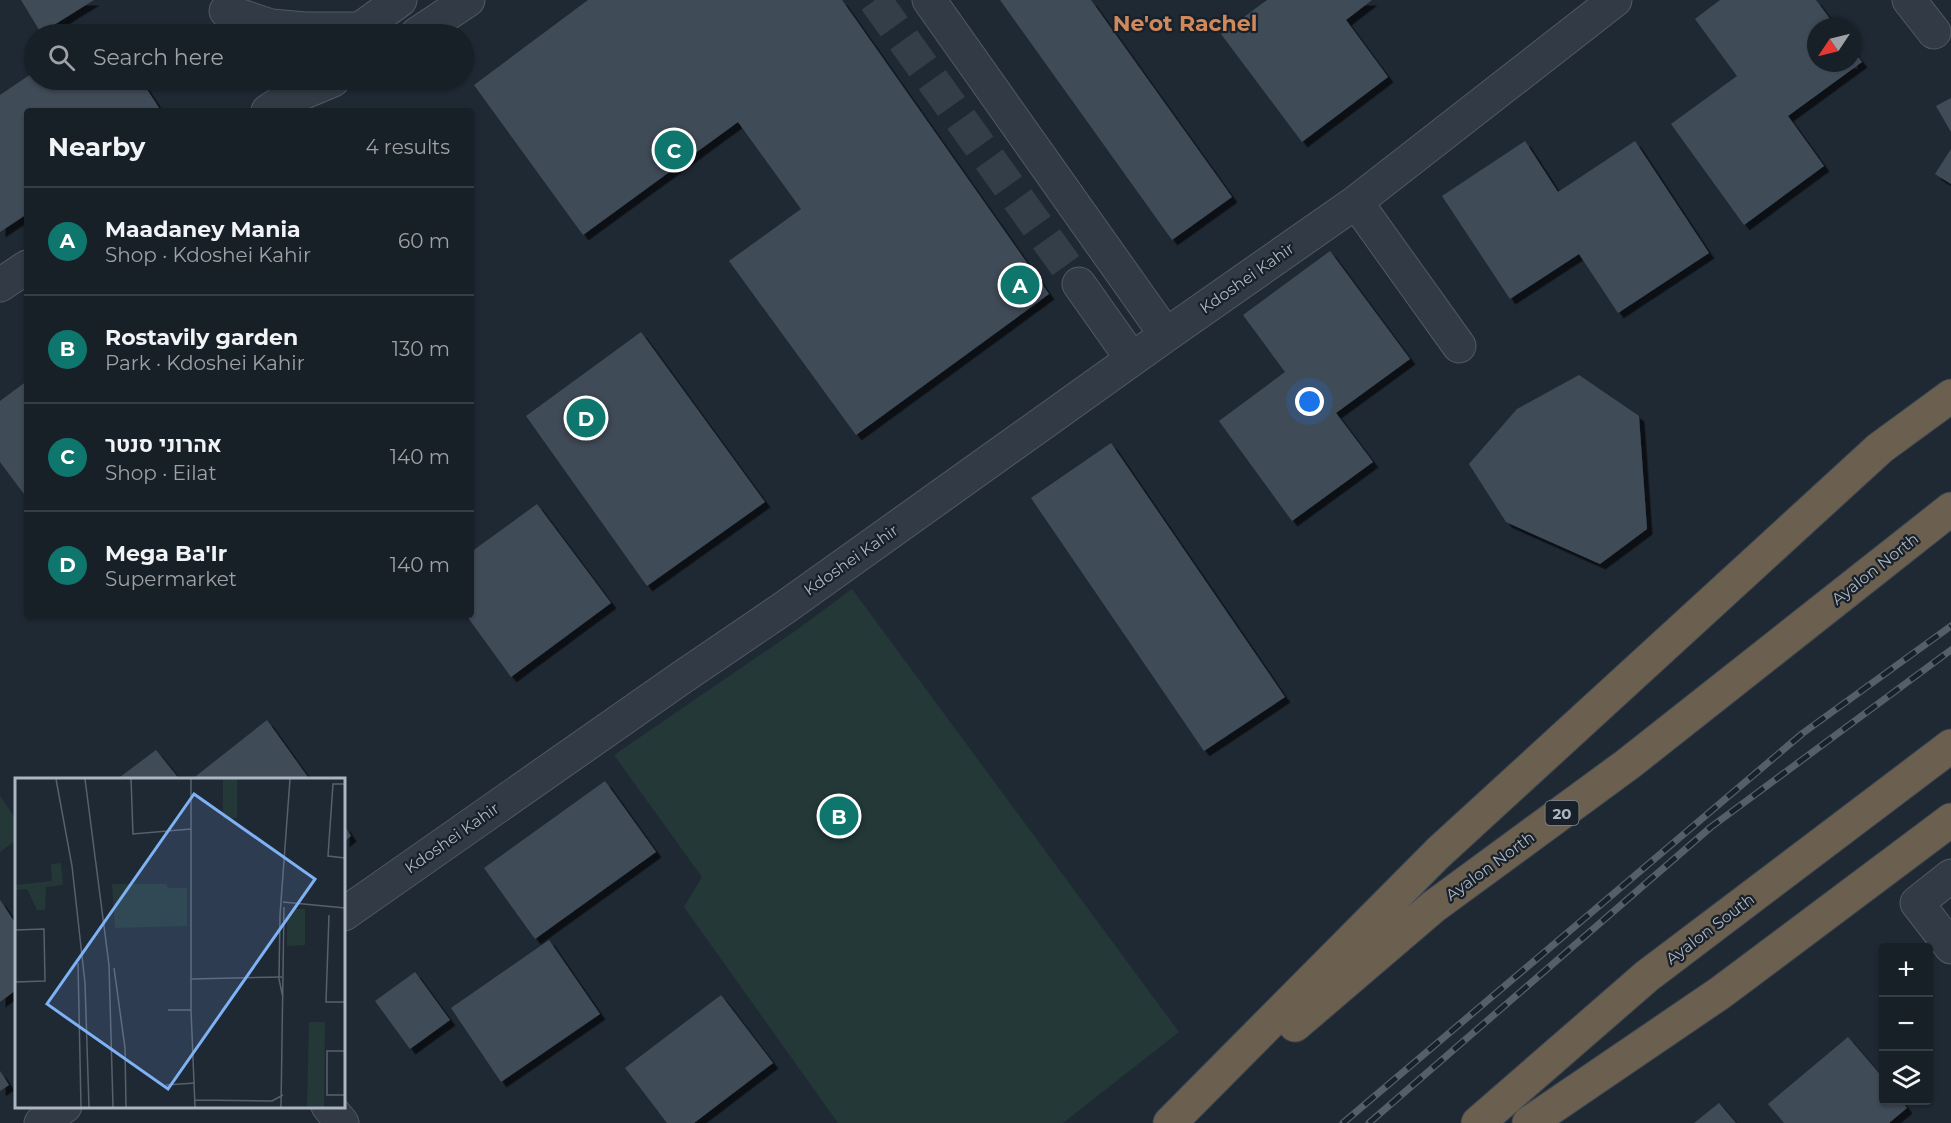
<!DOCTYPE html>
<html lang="en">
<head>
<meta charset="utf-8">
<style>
  :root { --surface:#171f27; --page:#242c33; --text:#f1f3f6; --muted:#9ea2a7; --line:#363d44; --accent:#0f766e }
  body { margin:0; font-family:Montserrat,Heebo,sans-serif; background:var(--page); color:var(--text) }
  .controls { position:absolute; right:18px; bottom:18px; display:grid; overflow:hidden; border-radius:6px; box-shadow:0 2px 4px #0004 }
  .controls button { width:54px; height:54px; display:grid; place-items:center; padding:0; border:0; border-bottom:2px solid var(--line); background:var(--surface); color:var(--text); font:30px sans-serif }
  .compass { position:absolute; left:1807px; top:18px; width:54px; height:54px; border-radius:50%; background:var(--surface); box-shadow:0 2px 4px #0004; rotate:235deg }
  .you { position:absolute; left:1310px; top:402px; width:21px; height:21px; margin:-15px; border:4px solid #fff; border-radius:50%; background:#1a73e8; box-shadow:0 0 0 9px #1a73e833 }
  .badge { display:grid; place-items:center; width:39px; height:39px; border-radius:50%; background:var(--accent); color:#fff; font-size:20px; font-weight:700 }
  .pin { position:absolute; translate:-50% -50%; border:3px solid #fff; box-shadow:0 2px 6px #0006 }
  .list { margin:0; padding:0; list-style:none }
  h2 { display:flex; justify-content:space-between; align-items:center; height:78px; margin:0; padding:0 24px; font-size:26px }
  h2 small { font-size:20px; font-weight:400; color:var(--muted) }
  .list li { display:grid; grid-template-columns:39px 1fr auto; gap:18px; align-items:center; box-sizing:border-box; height:108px; padding:0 24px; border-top:2px solid var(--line) }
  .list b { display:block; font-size:22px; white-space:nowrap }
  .list p { margin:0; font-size:20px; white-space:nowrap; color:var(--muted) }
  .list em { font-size:20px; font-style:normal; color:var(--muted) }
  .icon { flex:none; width:33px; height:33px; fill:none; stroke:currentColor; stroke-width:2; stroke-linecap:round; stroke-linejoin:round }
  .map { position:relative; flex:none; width:1951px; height:1123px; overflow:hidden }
  .search { position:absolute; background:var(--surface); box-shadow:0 2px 4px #0004; left:24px; top:24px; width:450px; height:66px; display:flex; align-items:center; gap:15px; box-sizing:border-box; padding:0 21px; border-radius:33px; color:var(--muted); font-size:22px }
  .panel { position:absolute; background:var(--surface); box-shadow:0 2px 4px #0004; left:24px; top:108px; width:450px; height:510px; border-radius:6px }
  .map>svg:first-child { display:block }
</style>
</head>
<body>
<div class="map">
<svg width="1951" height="1123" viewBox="0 0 1951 1123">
  <defs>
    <filter id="shadow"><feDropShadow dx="5.5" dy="5.5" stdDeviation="0" flood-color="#0009"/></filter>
  </defs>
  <rect width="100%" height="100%" fill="#1f2934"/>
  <path fill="#243838" d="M852 589 1179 1032 1063 1123H838L684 907 702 877 614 755 798 629Z
    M0 796 16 819V840L0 852Z"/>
  <path fill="#404c59" filter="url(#shadow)" d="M21 0H94L41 33Z
    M588 0H842L1049 294 856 435 729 261 801 209 738 122 583 235 474 85Z
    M1000 0H1091L1232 197 1172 240Z
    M1267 0H1372L1346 20 1388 77 1302 142 1221 34Z
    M1720 0H1816L1836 27H1816V63H1852V49L1862 62 1788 116 1824 166 1744 225 1671 124 1737 76 1695 19Z
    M105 25 111 34H91Z
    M34 72V80H141L161 111H27V214L0 232V95Z
    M1951 98V132L1936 106Z
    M1525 141 1558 192 1635 141 1709 253 1618 313 1579 254 1510 299 1442 196Z
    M1951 149V184L1935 174Z
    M1330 251 1410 359 1336 413 1373 462 1292 521 1219 421 1285 372 1243 315Z
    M641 332 765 502 647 586 526 416Z
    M1579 375 1639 416 1647 529 1600 564 1506 522 1469 464 1517 409Z
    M27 381V498L0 462V401Z
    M1111 443 1285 697 1204 751 1031 498Z
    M537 504 611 603 511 677 466 615H471V552Z
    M267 720 310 780H191Z
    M156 750 180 780H116Z
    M605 781 656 852 535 939 484 868Z
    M344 825 351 836 344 842Z
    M0 900 16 924V990L0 1002Z
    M549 940 600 1014 501 1082 451 1008Z
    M415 972 450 1020 410 1049 375 1001Z
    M721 995 773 1063 694 1123H667L625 1068Z
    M1848 1037 1884 1079V1100H1901L1907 1108 1889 1123H1784L1768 1104Z
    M0 1071 9 1085 0 1091Z
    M1719 1103 1736 1123H1694Z"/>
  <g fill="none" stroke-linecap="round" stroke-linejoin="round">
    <path stroke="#343e49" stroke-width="33" stroke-dasharray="33 16" stroke-linecap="butt" d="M875 0 1079 284"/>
    <defs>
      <path id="minor" d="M929 0 1166 335
        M1909 0 1934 32
        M226 11 271 26 305 29H359
        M353 34 400 0
        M417 34 468 0
        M268 111 283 101 333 80
        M1356 202 1459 346
        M1079 284 1132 359
        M0 285 27 267
        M1951 876 1917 903 1951 947
        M344 914 681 678 784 608 1166 335 1356 202 1615 0
        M328 1106 342 1123
        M41 1123 65 1106"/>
      <path id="highway" d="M1295 1025 1433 907 1628 764 1951 509
        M1170 1123 1438 853 1880 448 1951 396
        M1478 1123 1647 976 1951 746
        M1529 1123 1720 993 1951 820"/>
    </defs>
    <use href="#minor" stroke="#505964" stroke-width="35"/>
    <use href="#highway" stroke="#3d4650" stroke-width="35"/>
    <use href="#minor" stroke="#323b45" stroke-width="33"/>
    <use href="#highway" stroke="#6b5f4f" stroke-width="33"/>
    <defs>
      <path id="rail" d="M1343 1123 1803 733 1951 626
        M1369 1123 1711 827 1951 650"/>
    </defs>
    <use href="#rail" stroke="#545f6c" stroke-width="7"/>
    <use href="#rail" stroke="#182029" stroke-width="4.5" stroke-dasharray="14" stroke-linecap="butt"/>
  </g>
  <g text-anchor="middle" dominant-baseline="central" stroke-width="4.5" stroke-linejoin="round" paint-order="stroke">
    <rect fill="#182029" stroke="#808995" stroke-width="1.5" x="1545.5" y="801" width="33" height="24" rx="4.5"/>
    <g font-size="15" font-weight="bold" fill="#acb6c3">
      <text x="1562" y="813">20</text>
    </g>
    <g font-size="16" fill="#acb6c3" stroke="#182029">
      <text transform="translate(1247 278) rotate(-35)">Kdoshei Kahir</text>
      <text transform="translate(851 560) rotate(-35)">Kdoshei Kahir</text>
      <text transform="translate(1875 569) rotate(-38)">Ayalon North</text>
      <text transform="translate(452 838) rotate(-35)">Kdoshei Kahir</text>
      <text transform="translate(1490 866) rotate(-36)">Ayalon North</text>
      <text transform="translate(1710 929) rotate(-37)">Ayalon South</text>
    </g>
    <g font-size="22" font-weight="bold" fill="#d0895a" stroke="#182029">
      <text x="1185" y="23">Ne'ot Rachel</text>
    </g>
  </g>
  <g transform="translate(15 778)">
    <rect width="330" height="330" fill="#1f2934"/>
    <path d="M208 1H222V40L208 41ZM46 85 48 107 31 109 30 132H22L12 111 0 112V107L37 103 36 86ZM97 106H151L153 110H172V148L100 150ZM281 131H290V167L272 168V141ZM294 244H310L309 329H292Z" fill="#243838"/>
    <path fill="none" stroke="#57616d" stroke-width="1.5" d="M41 1 57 88 70 205 74 329M70 1 94 187 98 329M116 1 118 56 176 51M176 1V232L180 329M330 6H318L313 78 330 80M268 124 330 130M314 137 311 224H330M0 152 29 151 30 203 0 204M63 185 66 329M99 190 110 270 111 329M176 201 267 199M268 220 264 201 265 137 275 1M153 232H176M330 273H312V317H330M151 307 180 305M180 322 257 323 268 317M266 329 269 129"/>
    <path fill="#7fb1f5" fill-opacity="0.15" stroke="#7fb1f5" stroke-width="3" d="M179 16 300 101 153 311 32 226Z"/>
    <rect width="330" height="330" fill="none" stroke="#acb6c3" stroke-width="3"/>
  </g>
</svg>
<div class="controls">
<button>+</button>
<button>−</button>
<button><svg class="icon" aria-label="layers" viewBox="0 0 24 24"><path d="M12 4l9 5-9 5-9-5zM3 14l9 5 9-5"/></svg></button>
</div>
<svg class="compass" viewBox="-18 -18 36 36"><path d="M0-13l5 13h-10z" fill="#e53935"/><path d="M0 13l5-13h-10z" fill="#9ea2a7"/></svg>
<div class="you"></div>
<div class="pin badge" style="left:1020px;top:285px">A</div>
<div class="pin badge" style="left:839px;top:816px">B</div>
<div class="pin badge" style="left:674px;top:150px">C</div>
<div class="pin badge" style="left:586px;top:418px">D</div>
<div class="search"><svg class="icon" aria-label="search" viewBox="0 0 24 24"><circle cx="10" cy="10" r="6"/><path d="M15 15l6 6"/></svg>Search here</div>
<section class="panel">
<h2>Nearby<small>4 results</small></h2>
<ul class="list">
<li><span class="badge">A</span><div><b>Maadaney Mania</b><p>Shop · Kdoshei Kahir</p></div><em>60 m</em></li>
<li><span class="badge">B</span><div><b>Rostavily garden</b><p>Park · Kdoshei Kahir</p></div><em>130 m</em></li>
<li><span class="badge">C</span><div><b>אהרוני סנטר</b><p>Shop · Eilat</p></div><em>140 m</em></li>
<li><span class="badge">D</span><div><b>Mega Ba'Ir</b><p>Supermarket</p></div><em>140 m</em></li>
</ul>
</section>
</div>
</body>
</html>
